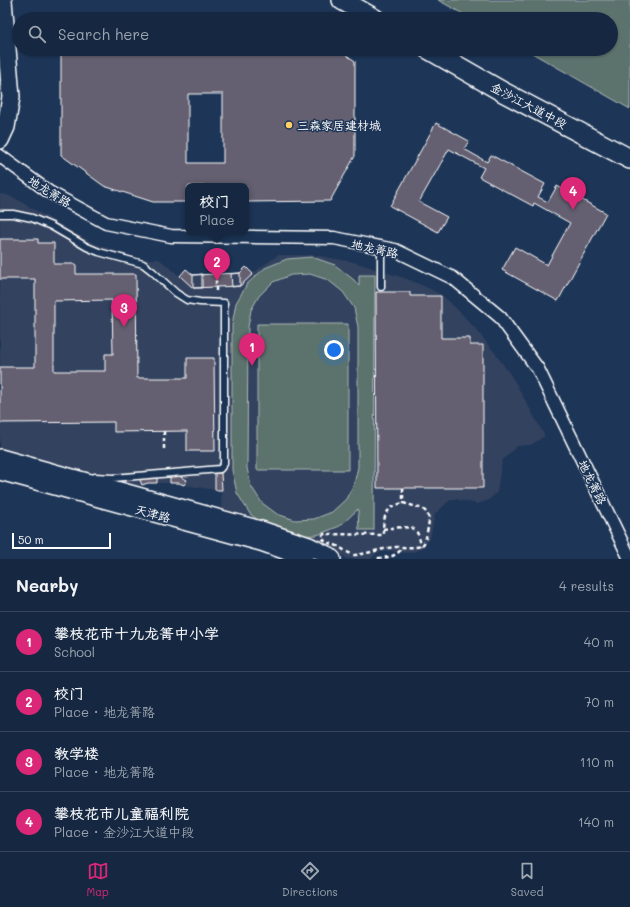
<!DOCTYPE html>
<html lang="en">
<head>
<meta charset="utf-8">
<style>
  :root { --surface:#162841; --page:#23344c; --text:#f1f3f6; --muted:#9ea6b1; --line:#35445a; --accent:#db2777 }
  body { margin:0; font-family:Mali,"LXGW WenKai TC",sans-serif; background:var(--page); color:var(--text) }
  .scale { position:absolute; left:12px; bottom:10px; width:99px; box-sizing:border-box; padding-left:4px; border:2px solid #fff; border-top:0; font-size:11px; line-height:14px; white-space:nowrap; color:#fff; -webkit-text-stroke:3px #1d3557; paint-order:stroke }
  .you { position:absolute; left:334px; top:350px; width:14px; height:14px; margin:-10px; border:3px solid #fff; border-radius:50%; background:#1a73e8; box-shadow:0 0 0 6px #1a73e833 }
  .badge { display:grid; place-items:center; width:26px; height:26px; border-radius:50%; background:var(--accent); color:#fff; font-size:13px; font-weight:700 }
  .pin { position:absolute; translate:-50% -33px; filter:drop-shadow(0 1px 2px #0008) }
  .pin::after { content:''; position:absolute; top:21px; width:14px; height:12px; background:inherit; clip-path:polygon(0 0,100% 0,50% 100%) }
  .popup { position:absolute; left:185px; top:183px; width:64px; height:52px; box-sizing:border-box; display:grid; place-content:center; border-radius:8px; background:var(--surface); filter:drop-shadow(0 1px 3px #0005); font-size:13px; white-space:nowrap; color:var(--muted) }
  .popup b { font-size:15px; color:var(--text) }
  .popup::after { content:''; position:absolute; left:50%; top:100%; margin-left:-8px; border:8px solid transparent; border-top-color:var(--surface) }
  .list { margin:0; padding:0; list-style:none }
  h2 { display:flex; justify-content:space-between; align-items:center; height:52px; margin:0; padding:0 16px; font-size:17px }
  h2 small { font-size:13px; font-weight:400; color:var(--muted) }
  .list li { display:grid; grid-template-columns:26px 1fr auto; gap:12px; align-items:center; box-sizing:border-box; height:60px; padding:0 16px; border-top:1px solid var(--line) }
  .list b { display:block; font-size:15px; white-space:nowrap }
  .list p { margin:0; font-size:13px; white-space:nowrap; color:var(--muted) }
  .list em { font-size:13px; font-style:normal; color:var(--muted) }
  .icon { flex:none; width:22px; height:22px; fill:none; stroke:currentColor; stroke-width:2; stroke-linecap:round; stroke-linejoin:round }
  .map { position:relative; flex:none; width:630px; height:559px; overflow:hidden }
  .search { position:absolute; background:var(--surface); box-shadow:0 1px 3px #0004; left:12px; right:12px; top:12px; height:44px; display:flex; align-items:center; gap:10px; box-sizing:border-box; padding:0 14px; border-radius:22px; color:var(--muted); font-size:15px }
  .sheet { height:292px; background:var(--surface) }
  nav { display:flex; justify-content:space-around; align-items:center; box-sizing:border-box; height:56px; border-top:1px solid var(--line); background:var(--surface); font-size:11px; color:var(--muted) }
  nav a { display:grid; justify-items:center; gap:2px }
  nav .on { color:var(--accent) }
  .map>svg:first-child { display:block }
</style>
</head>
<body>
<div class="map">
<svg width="630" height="559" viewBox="0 0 630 559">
  <rect width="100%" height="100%" fill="#1d3557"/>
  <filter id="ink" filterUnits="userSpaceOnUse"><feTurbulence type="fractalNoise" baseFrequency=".025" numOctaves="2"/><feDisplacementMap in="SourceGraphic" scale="8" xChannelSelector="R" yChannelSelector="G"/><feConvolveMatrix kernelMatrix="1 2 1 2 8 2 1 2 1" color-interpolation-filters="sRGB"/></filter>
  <g filter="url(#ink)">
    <path fill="#33425f" d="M0 194 7 195 18 200 78 235 96 244 140 259H159L180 276 186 269 193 275 240 273 246 267 253 273 278 255H314L354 262 407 279 424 286 442 295 457 309 475 328 495 353 514 380 545 436 531 445 517 446 502 461 497 492 489 500 477 504 456 499 450 500 435 514 430 539 423 547 414 552 405 553 389 551 377 553 371 559H347L339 553 222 516 221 490H215L184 485 179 483H148L142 485 122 490 0 454Z"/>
    <path fill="#5c726d" stroke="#aeb8b6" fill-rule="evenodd" d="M438 0H630V109L525 49H611V19H472Z
      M312 257 335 265 354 280 359 286V275H375L374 530H359L358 509 340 526 317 535 293 536 270 529 250 514 237 493 232 470V325L236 303 247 284 265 268 287 259ZM310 274 328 280 343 292 354 308 358 327V467L354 484 346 499 332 512 314 519 295 520 277 514 262 503 251 486 247 468 248 327 251 310 259 296 273 282 291 275Z
      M257 324H348V470H257Z"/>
    <path fill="#656171" stroke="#fff" fill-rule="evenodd" d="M61 52H342L355 61V156L330 201 246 202V186H188V202H153L104 186 61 155ZM188 94H223V163H188Z
      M436 123 469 141 464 149 487 162 491 155 545 184 538 197 548 202 557 186 606 213 558 301 502 270 515 247 547 265 570 223 534 203 533 206 479 177 484 168 449 149 419 202 447 217 438 232 390 206Z
      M0 239H38V243H54V264H76V274H136L137 378H187V358H214L215 451H187V431L114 432V422L0 423V367H35V279H0ZM112 300 113 354H105V371H54V301Z
      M246 267 253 274 240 286 232 287 231 274 240 273Z
      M186 269 193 275 202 274V288H193L180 276Z
      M240 273V286L193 288V275Z
      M376 292H410V296H441V338H470V345H483V488H377Z
      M215 473H221L222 490H215Z
      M147 476H157V483H148L142 485 140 480Z
      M170 476H179L187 480 184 485 179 483H170Z"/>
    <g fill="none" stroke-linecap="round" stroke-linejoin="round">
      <defs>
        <path id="lane" d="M0 214H13L32 218 51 226 87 247 99 252 143 264 152 271 176 293 187 300 200 302 224 303V464L220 469 113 478 95 477
          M381 248V287"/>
        <path id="street" d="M0 156 49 192 106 223 171 236 334 238 395 250 453 278 500 317 538 369 630 559"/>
        <path id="secondary" d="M0 140 6 127 11 97 3 0
          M0 458 264 531 309 546 327 555 332 559
          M0 471 261 542 284 550 304 559"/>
        <path id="primary" d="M342 0 375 19
          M428 49 503 92 630 159"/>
      </defs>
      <use href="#lane" stroke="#fff" stroke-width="9"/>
      <use href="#street" stroke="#fff" stroke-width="15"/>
      <use href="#secondary" stroke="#fff" stroke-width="20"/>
      <use href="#primary" stroke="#fff" stroke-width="22"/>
      <path stroke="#fff" stroke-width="2.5" stroke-dasharray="4 3" stroke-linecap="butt" d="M216 273V294
        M164 431V451
        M403 488V503
        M403 503C423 509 433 508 427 532 426 537 426 543 421 546 416 548 402 547 396 547 382 548 368 554 354 555 347 553 342 548 335 545 332 544 325 542 323 539 322 539 322 537 322 536L324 534H326L383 535C383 527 383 516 389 510 392 506 399 504 403 503Z
        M383 529C391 528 410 525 415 530 419 534 420 541 421 546
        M378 559 379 558C390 557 396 557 403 547"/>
      <use href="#lane" stroke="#1d3557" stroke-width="6"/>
      <use href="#street" stroke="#1d3557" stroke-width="12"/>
      <use href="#secondary" stroke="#1d3557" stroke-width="17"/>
      <use href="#primary" stroke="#1d3557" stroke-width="19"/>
    </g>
  </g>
  <circle fill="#ffd166" stroke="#1d3557" stroke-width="1.5" cx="289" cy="125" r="4"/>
  <g text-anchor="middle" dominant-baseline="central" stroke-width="3" stroke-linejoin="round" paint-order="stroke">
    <g font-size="12" fill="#fff" stroke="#1d3557">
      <text transform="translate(529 105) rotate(28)">金沙江大道中段</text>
      <text transform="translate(50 191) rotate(32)">地龙箐路</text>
      <text transform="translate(375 248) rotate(13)">地龙箐路</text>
      <text transform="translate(593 482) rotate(64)">地龙箐路</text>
      <text transform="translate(153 513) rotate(15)">天津路</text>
    </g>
    <g font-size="12" fill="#fff" stroke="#1d3557" text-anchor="start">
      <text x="297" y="125">三森家居建材城</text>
    </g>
  </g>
</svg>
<div class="scale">50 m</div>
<div class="you"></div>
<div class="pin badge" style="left:252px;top:366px">1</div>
<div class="pin badge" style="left:217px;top:281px">2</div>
<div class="popup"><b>校门</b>Place</div>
<div class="pin badge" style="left:124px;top:327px">3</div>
<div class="pin badge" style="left:573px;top:210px">4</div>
<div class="search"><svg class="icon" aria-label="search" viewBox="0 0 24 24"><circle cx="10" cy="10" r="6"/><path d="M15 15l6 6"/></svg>Search here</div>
</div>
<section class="sheet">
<h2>Nearby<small>4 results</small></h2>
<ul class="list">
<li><span class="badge">1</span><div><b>攀枝花市十九龙箐中小学</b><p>School</p></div><em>40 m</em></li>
<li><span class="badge">2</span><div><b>校门</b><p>Place · 地龙箐路</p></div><em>70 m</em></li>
<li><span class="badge">3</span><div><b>教学楼</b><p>Place · 地龙箐路</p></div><em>110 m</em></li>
<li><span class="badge">4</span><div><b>攀枝花市儿童福利院</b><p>Place · 金沙江大道中段</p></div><em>140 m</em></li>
</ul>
</section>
<nav>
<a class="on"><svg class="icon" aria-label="map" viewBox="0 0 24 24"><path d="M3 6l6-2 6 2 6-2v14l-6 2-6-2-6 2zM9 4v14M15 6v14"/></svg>Map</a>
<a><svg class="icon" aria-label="directions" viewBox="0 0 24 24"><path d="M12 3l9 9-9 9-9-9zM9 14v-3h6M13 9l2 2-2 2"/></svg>Directions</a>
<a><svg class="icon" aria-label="saved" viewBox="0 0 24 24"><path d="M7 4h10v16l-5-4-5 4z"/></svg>Saved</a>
</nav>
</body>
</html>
